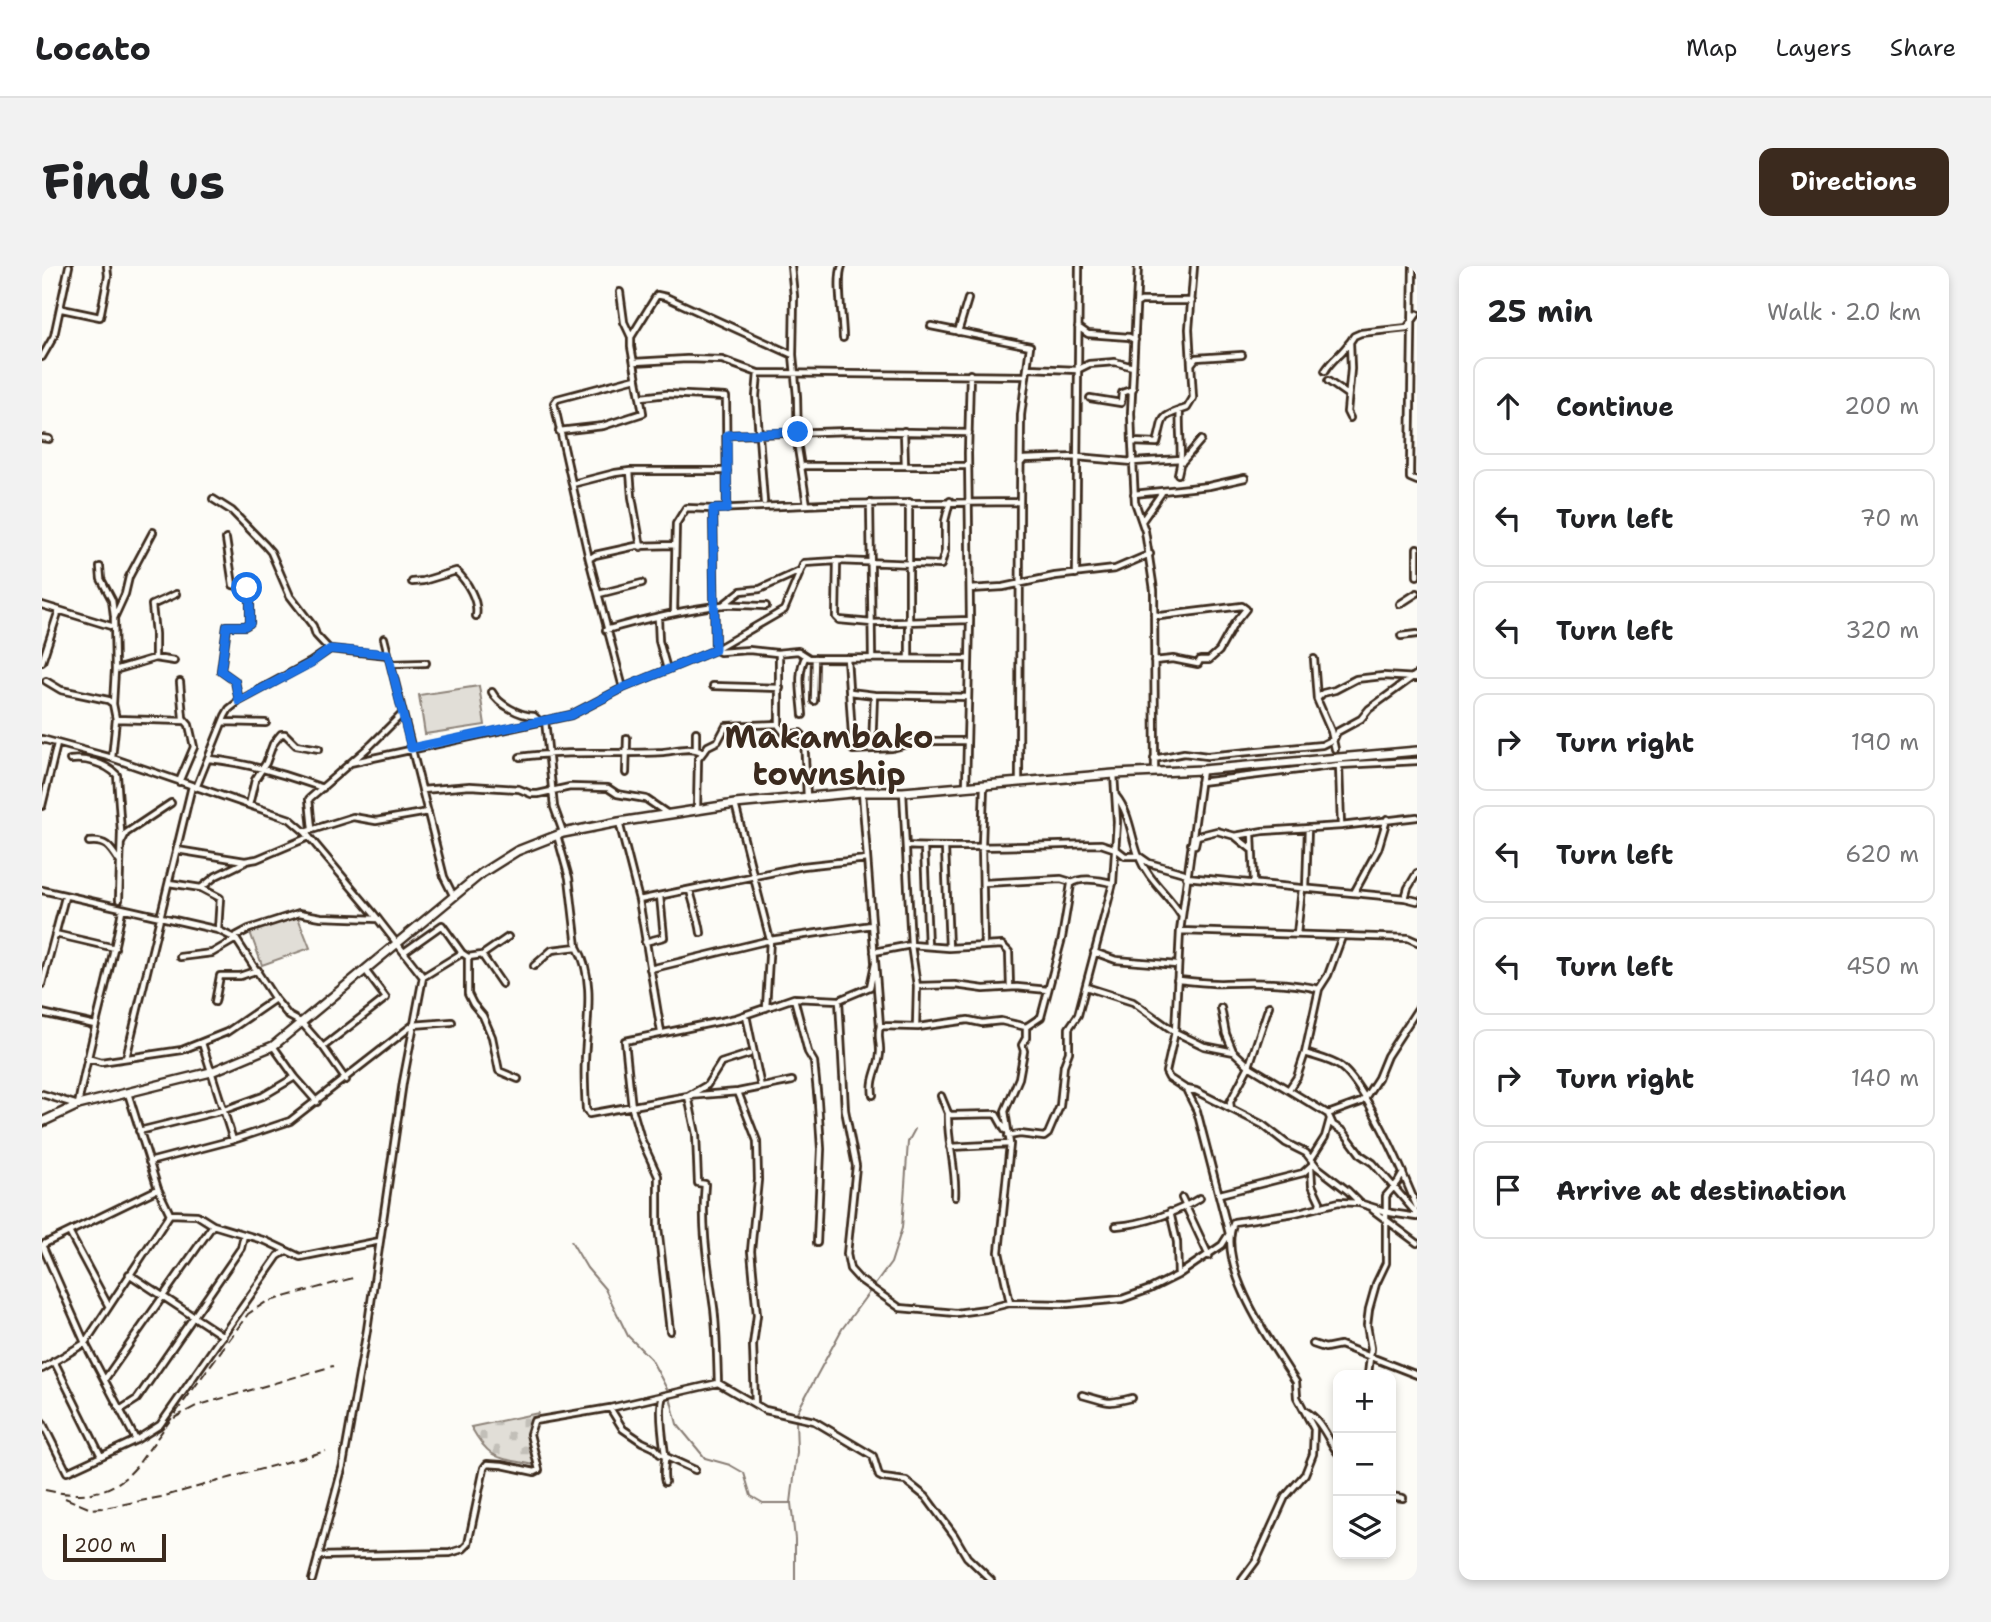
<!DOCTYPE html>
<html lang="en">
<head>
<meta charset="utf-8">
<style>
  :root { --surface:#fff; --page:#f2f2f2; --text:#202124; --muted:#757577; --line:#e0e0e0; --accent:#3b2a1e }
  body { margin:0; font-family:"Shantell Sans",sans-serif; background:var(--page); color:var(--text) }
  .controls { position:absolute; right:21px; bottom:21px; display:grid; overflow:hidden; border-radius:14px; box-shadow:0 4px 10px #0003 }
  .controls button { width:63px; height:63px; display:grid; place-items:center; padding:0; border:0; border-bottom:2px solid var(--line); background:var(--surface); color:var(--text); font:35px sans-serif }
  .scale { position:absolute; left:21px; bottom:18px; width:103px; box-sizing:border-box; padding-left:7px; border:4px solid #3b2a1e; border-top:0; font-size:19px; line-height:24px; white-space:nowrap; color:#3b2a1e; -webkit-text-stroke:5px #fdfcf7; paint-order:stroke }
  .stop { position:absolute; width:21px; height:21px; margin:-16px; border:5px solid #1a73e8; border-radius:50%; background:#fff }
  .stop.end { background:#1a73e8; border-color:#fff; box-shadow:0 2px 7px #0008 }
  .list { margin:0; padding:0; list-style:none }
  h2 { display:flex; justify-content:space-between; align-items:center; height:91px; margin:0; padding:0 28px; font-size:30px }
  h2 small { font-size:23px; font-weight:400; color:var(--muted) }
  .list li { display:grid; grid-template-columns:46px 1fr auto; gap:21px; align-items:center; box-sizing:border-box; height:98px; margin:0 14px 14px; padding:0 14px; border:2px solid var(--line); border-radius:14px }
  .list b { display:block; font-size:26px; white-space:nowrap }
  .list em { font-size:23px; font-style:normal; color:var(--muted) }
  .icon { flex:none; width:38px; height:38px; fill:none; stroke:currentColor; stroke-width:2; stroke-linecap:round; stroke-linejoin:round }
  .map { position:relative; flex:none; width:1375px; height:1314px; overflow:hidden; border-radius:14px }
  header { display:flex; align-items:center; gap:42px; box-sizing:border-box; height:98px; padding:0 35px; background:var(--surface); border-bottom:2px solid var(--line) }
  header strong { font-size:33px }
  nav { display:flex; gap:38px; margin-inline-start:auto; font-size:24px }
  .intro { display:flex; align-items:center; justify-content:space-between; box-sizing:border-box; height:168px; padding:0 42px }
  h1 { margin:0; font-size:49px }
  .button { padding:18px 32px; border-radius:14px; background:var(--accent); color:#fff; font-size:24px; font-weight:700 }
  main { display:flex; gap:42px; padding:0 42px }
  aside { flex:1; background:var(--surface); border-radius:14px; box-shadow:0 4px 10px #0003 }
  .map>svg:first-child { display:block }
</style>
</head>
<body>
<header>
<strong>Locato</strong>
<nav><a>Map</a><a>Layers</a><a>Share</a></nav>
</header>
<div class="intro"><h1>Find us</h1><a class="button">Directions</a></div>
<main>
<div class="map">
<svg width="1375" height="1314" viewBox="0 0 1375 1314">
  <defs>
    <pattern id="cemetery-stones" width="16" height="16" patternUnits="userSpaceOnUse" patternTransform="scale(1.75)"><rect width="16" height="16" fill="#e1ded7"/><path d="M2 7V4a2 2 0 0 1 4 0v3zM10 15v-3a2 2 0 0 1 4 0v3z" fill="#c2bfb8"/></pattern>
  </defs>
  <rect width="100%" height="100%" fill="#fdfcf7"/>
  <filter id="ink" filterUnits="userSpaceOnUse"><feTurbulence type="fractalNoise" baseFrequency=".0143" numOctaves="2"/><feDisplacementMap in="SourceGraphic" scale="14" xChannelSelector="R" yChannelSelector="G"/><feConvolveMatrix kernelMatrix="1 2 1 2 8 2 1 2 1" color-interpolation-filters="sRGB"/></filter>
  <g filter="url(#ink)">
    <path fill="#e1ded7" stroke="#8e847a" stroke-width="2" d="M437 420 443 459 383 468 377 429Z
      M255 649 268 682 220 699 208 666Z"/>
    <path fill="url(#cemetery-stones)" stroke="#8e847a" stroke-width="2" d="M496 1147 486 1175 492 1199C456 1191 449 1196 429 1161Z"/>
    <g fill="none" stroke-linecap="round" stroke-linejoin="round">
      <path stroke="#887d74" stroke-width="2" d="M529 975 545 1002 563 1023 586 1070 609 1093 626 1125
        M832 1020 849 997 860 962 866 876 873 863
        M628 1131 635 1158 663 1192 688 1199 702 1207 709 1230 721 1237H748
        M754 1148 800 1063 828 1025
        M753 1314V1273L749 1237 755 1186 754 1154"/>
      <defs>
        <path id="minor" d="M749 0 752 30 751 89 755 130 756 182 765 239
          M800 0C794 13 801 54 801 72
          M1371 0 1368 203V212L1375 215
          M578 26 582 56 589 71
          M1094 38 1099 35H1150
          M20 43 58 51 66 10 65 0
          M889 60 988 80 979 149 978 236
          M1036 61 1046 68 1087 71 1093 74
          M916 66 926 33
          M0 91 12 70 27 0
          M592 96 645 93 680 94 716 107 983 110
          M1150 97 1154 92 1200 89
          M987 102 1035 104 1047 98 1073 96 1091 101
          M1283 105C1290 93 1300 88 1307 77
          M716 107 714 130 722 236
          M1286 115 1306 129
          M600 131 625 128 684 131 685 243
          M1048 132 1079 137 1080 127 1091 123
          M1308 152 1305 146 1309 103 1308 76 1312 70 1319 67 1365 62 1375 48
          M517 165 561 160 601 147 589 81V71L615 29 624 31 751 89
          M862 165 863 200
          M685 169 807 165 927 167
          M0 172 7 173
          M1090 176 1089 147 1096 0
          M1141 195 1159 174
          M978 198 982 193 1035 191 1091 196 1139 193
          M760 200H926
          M588 205 590 231 599 281
          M1136 208C1142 188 1136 166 1138 144
          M530 218 573 207 588 205H685
          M1092 228 1167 220 1203 212
          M171 233 190 245 223 279 229 286 248 330 271 360 274 369 287 383
          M867 236V392
          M828 237 830 392
          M1100 255 1121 225
          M184 273 191 319 205 322 208 334V357L203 360H185L179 405 193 415 197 435
          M1375 282V310
          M547 293 553 289 594 280 632 279
          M795 295 794 351 797 354 830 357 928 354
          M58 301 59 313 70 334 72 350
          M1034 308 1037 0
          M370 316 381 315 414 305C425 315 437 335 434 350
          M928 323 961 321 1013 310 1073 303 1108 288
          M557 328 600 317
          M1358 338 1375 327
          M0 339 72 361
          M681 339 699 325 718 323 758 305
          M632 346 634 258 644 242 671 243
          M1112 348 1118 350 1200 340 1204 343 1192 358 1177 385 1167 394H1158L1156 398 1131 393 1112 395
          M616 352 617 375 625 403
          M564 364C602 353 641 344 680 339 695 338 710 340 724 340
          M1359 370 1375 368
          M342 372 402 611 411 629
          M673 384 671 243 784 238 978 236 977 516
          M674 384 678 386 707 384 735 387 756 385 767 392 927 393
          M737 387V460L744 469 758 467 762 471 765 531
          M113 392V368L110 339 134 328
          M805 392 811 484 830 483
          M1272 393 1275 433 1289 465 1293 483
          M0 396 17 344
          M349 398 384 397
          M73 404 113 392 132 395
          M4 415 19 424 66 434 70 437
          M671 420 738 422
          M581 422 547 293 512 137 515 133 594 112
          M450 426C456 438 478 450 492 450L497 455
          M808 426 832 429
          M1275 433 1281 427 1293 424 1314 413 1341 410 1375 412
          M772 435 773 392
          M761 449C760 431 754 406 764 390
          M74 453 143 455
          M503 454 512 541 521 566
          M181 456 224 457
          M654 466V483
          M0 473 70 492 248 553 263 566 332 648 381 711 361 816 325 1064 301 1199 270 1314
          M925 475H877L850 482 830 483 832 429 926 431
          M478 491C526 484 573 489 621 486 632 485 650 480 659 486
          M70 492 74 453 71 438 73 404 72 352 83 328 87 311 111 266
          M167 493C207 497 243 509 281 522
          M1112 493 1142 487 1165 490 1280 479 1292 473 1295 466 1319 453 1327 443 1375 408
          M28 494C44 492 63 497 75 509L79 566 77 634
          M308 497 529 449 581 422 673 384 742 344 762 297 795 295 899 299 903 285V255L908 235
          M1297 499 1299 560
          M1113 506 1112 324 1103 265 1093 236 1090 176 1115 177C1123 150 1115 152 1145 142L1151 132 1147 63 1152 0
          M584 507 585 472
          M137 516 152 481 147 459 141 452 138 416
          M1158 516 1297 499 1375 495
          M924 520 928 354 926 187 928 108
          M942 520 940 579 942 680
          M154 522 183 450 187 443 197 435 269 396 288 383 346 389
          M380 524 428 520 477 523 489 528H496L528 521 566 522 575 528 604 533 626 548
          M820 526 838 760
          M861 526 869 679 875 720 874 760
          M1074 530C1088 547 1089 571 1097 591 1106 614 1126 628 1139 649
          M693 538 728 674 724 742
          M207 539 213 514 224 497 231 478 239 468H243L254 479 277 483
          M0 540 15 478
          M655 543 656 493 666 480 676 475 684 460 737 458
          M577 556 597 634 619 766
          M270 563 267 533 329 479 360 448
          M263 566 311 551 334 555 386 546
          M1210 568 1212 616
          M1194 571 1209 583
          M47 576C64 574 68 581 77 595
          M79 577 84 567 129 537
          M1149 578 1153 579 1155 570 1175 565 1193 570 1221 565 1299 560 1375 551
          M864 580C928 583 994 579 1059 578L1074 583 1083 590H1097L1107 597 1142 607
          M882 581 886 680
          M903 582 907 682
          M135 584 203 595 215 593 267 571
          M1144 611 1363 632 1375 635
          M127 617 159 622 174 610 203 596
          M942 617 1019 613 1029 616
          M159 622 178 632 176 664
          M1264 623 1266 562
          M0 624 176 664 194 673 233 733 247 750 260 757 281 781 304 814
          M648 624C651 639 657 651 659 667
          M1312 627 1336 583 1345 553
          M1363 632 1366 622 1375 607
          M597 634 761 600 825 593
          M1138 665 1366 672 1375 676
          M13 668 73 682
          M1255 668 1260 623
          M192 671 207 663 257 647 279 651 336 653
          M603 676 622 671 618 630
          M535 681C554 712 544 760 543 794 542 810 543 827 544 843L547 848 646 830 696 826 750 815
          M362 686 400 659 420 687 426 691 440 689 466 671
          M832 686 869 679 907 682 960 679 967 686 968 721
          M1052 686 1074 694 1135 699
          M440 689 460 718
          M138 691 170 687 194 673
          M426 691V728L431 738 441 750 450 771 457 805 476 813
          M492 700 510 684 535 681 527 612 515 569
          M608 703 728 674 830 659
          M381 711 420 687
          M1135 714C1151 715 1169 718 1184 717 1215 716 1246 716 1277 723
          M0 718 23 631
          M875 720 913 719 942 723 975 721 1006 724
          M1044 721 1091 736 1133 766 1162 780 1192 786 1207 800 1286 848 1291 859 1302 866 1319 889 1331 897 1375 948
          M752 732 766 786 772 796 776 836 779 883 775 977
          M797 734 803 844 814 900 805 988 808 1003 817 1013 858 1042 914 1047 944 1043 968 1037 1026 1038 1080 1033 1108 1023 1136 1009 1180 979 1187 968 1155 845 1144 823 1127 812 1124 806 1133 766 1138 665 1160 504
          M173 736 178 710H198L216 704
          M1179 742 1184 768 1191 785
          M0 747 53 759
          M704 749 719 821
          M160 777 191 874
          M231 780 253 811 275 836
          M281 781 344 732 323 704
          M1263 787C1274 791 1290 794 1299 801 1320 817 1350 882 1361 907L1356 916 1344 930V997L1334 1018 1327 1043 1325 1059 1329 1082 1326 1109
          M45 792 59 796 140 784 185 766 233 733
          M84 792 150 520
          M1145 823 1154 825 1221 859 1244 877 1264 887 1275 901 1306 925 1317 936
          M1247 823 1255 811 1263 787 1277 723 1286 709 1300 671
          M696 826 715 875 716 914 709 985 715 1049 711 1079 713 1138
          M86 827 116 923 128 948
          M0 828 36 839C48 773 68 710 80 644
          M831 829C828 810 839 800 838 783 838 775 835 769 838 760L876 761 926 754 940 757 959 755 984 761
          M899 830 906 847 909 849 954 848 963 864
          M1189 843 1188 836 1207 800 1227 740
          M906 848C905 876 915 903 913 931
          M1286 848 1319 836 1323 832 1336 812 1345 790 1375 744
          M97 865 182 844 221 830 253 811
          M966 870 978 868 1002 871 1006 868 1018 840 1022 799 1027 786V762L1036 749 1071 617 1075 556 1072 508
          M908 881 968 878
          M1269 893 1283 871 1288 853
          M107 896 191 874 248 855 371 759 410 756
          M1269 901 1270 919 1278 936 1277 940
          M1361 908 1375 941
          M1178 928 1261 907 1272 897
          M1140 932 1167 990
          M1331 944 1375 977
          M1128 946 1135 976 1136 1009
          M128 948 155 949 171 959 224 975 258 991 338 975
          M1074 960C1102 958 1134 947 1158 932
          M27 966 66 1039
          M87 1008 181 1070
          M968 1037 957 986 968 878 963 845 977 812 982 785 980 779 984 772V761L999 751 1020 672 1029 618C1040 610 1058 615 1071 617
          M628 1065 616 961V910L599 873 590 842 583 775 694 752 752 732 797 734 828 721 833 698
          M1271 1078 1283 1082 1298 1079 1375 1109
          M12 1095 59 1190
          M0 1103 43 1077 128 948
          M63 1113 171 959
          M676 1117C675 1092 675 1067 672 1042 666 1000 659 961 663 918L656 917 654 868 646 830 665 819 679 797 707 788
          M1040 1129C1068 1136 1061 1139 1090 1132
          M621 1130C616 1142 621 1174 623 1188 624 1196 620 1207 623 1216
          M568 1142 581 1163 600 1176 613 1182 618 1188 653 1204
          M78 1144 95 1133 199 982 202 969
          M1263 1145C1280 1154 1285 1173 1296 1187
          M0 1156 25 1206 94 1174 118 1159 236 990 244 985
          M94 1174 43 1077 0 979 116 923
          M1349 1230 1361 1232
          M276 1290 408 1287 421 1283 426 1278 442 1202 445 1198 460 1199 493 1206 497 1204 488 1168 492 1155 568 1142 676 1117 723 1144 772 1155 831 1190 837 1210 841 1212 864 1215 884 1231 912 1269 925 1291 949 1314
          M1200 1314 1214 1295 1243 1231 1263 1208 1271 1188 1272 1163 1255 1131 1254 1116C1231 1080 1173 999 1192 956L1253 947 1297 936 1317 937 1349 947 1375 951"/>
        <path id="highway" d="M0 856 36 839 169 806 231 780 440 607 475 585 521 567 577 556 693 538 820 526H861L1072 508 1160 504 1375 485"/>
      </defs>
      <use href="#minor" stroke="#3b2a1e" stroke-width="10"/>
      <use href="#highway" stroke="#3b2a1e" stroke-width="12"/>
      <use href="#minor" stroke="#fdfcf7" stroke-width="4.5"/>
      <use href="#highway" stroke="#fdfcf7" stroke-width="7"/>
      <path stroke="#3b2a1e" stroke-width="2" stroke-dasharray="10 5" stroke-linecap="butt" d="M132 1152 154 1140 291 1100
        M3 1224C38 1232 69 1230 94 1201L206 1048 224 1036 311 1012
        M23 1232 49 1243 62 1242 119 1231 284 1185"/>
    </g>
  </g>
  <g fill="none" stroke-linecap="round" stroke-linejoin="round" filter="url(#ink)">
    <path stroke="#1a73e8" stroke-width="9" d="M205 322 208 334V357L203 360H185L179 405 193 415 197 435 269 397 288 383 346 388 369 482 529 449 581 422 673 384 671 243H685V169L756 166"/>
  </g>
  <g text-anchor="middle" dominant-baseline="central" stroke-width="5" stroke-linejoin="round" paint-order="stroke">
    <g font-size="32" font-weight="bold" fill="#3b2a1e" stroke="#fdfcf7">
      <text x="787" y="470">Makambako<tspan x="787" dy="37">township</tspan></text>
    </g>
  </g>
</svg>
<div class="controls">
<button>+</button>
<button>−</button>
<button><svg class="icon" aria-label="layers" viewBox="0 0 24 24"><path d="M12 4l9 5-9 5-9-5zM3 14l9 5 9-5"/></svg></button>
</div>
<div class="scale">200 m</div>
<div class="stop" style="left:205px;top:322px"></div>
<div class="stop end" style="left:756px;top:166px"></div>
</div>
<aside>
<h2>25 min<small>Walk · 2.0 km</small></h2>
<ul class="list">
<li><svg class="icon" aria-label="ahead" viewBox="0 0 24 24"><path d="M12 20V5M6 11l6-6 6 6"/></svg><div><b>Continue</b></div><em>200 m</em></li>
<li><svg class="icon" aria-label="left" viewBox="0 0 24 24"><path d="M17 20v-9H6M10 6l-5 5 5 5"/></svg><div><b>Turn left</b></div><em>70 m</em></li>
<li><svg class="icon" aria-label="left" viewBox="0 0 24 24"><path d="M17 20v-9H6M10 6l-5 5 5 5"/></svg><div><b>Turn left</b></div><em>320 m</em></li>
<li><svg class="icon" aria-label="right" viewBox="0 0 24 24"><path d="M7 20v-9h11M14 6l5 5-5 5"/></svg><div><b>Turn right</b></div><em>190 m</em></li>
<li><svg class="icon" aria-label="left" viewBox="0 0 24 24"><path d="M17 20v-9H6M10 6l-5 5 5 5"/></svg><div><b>Turn left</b></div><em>620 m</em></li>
<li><svg class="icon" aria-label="left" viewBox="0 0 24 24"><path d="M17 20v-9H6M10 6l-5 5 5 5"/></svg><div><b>Turn left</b></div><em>450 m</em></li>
<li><svg class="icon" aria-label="right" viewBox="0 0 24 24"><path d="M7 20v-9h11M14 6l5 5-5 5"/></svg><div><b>Turn right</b></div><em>140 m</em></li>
<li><svg class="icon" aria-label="arrive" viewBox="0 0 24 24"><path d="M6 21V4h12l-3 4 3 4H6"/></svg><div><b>Arrive at destination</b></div></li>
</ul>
</aside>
</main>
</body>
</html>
